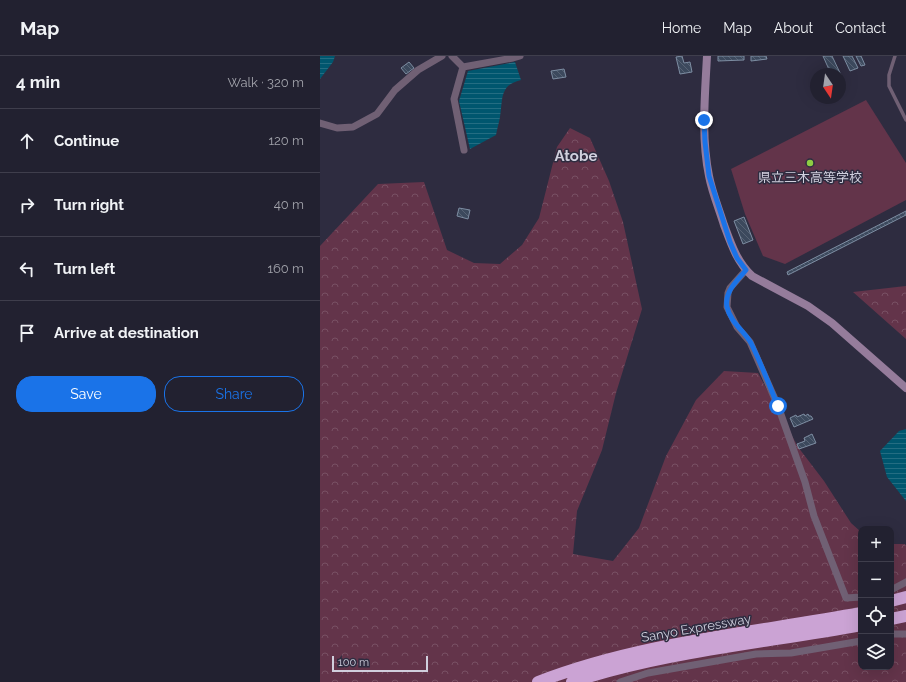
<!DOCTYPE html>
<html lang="en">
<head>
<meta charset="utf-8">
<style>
  :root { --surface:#222130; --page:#2a2938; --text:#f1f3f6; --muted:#a2a3ab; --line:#3f3e4c; --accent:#1a73e8 }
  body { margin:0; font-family:Raleway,"Noto Sans JP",sans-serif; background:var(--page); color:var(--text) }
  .controls { position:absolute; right:12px; bottom:12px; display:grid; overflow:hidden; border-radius:8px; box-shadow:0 4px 16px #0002 }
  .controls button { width:36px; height:36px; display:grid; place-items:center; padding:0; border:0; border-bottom:1px solid var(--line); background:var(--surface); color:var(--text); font:20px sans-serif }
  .compass { position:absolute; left:490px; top:12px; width:36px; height:36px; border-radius:50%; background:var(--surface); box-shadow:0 4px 16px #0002; rotate:167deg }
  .scale { position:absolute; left:12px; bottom:10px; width:96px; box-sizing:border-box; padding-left:4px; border:2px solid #d0cfdd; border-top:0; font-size:11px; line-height:14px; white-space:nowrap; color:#d0cfdd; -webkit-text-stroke:3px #2e2c40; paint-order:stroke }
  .stop { position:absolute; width:12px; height:12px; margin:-9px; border:3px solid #1a73e8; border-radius:50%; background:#fff }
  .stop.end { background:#1a73e8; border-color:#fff; box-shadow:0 1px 4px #0008 }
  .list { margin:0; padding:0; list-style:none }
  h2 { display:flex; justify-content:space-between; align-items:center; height:52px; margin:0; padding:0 16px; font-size:17px }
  h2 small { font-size:13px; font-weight:400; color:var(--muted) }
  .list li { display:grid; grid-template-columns:26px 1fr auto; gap:12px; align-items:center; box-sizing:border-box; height:64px; padding:0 16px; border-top:1px solid var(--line) }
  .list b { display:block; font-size:15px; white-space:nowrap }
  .list em { font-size:13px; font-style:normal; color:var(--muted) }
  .actions { display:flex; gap:8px; padding:12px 16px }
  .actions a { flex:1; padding:9px 0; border:1px solid var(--accent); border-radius:16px; text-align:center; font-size:14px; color:var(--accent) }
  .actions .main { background:var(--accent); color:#fff }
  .icon { flex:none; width:22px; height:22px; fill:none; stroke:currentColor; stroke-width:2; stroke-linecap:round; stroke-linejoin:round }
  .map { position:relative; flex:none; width:586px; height:626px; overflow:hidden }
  header { display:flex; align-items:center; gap:24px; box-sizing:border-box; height:56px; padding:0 20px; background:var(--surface); border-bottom:1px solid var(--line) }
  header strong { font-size:19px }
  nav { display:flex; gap:22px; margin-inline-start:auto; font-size:14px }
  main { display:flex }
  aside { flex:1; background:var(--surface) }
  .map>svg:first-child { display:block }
</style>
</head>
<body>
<header>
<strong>Map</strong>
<nav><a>Home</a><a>Map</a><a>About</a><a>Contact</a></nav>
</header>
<main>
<aside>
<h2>4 min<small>Walk · 320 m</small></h2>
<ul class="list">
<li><svg class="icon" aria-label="ahead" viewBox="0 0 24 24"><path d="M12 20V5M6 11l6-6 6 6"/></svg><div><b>Continue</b></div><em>120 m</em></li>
<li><svg class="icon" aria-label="right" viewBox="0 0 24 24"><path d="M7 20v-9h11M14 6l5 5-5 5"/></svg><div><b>Turn right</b></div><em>40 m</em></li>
<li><svg class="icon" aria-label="left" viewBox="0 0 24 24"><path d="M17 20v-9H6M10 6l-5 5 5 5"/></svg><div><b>Turn left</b></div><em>160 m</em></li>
<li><svg class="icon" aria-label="arrive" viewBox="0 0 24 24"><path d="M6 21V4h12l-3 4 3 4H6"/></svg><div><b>Arrive at destination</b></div></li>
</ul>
<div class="actions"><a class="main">Save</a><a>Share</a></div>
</aside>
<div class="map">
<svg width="586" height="626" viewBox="0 0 586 626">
  <defs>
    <pattern id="forest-crowns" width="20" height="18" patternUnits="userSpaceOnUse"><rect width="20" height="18" fill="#63344a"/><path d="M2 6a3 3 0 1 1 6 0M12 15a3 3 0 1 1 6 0" fill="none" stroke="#785064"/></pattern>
    <pattern id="water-rules" width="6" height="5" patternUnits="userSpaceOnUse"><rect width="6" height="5" fill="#00566e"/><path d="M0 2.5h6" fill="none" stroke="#246d82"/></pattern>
    <pattern id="building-back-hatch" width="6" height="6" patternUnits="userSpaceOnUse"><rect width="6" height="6" fill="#3c495d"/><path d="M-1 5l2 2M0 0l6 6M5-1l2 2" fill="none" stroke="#576274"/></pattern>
  </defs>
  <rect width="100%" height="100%" fill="#2e2c40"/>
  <path fill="#63344a" d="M546 44 586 107V144L465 208 443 200 425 158 411 113Z"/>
  <path fill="url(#forest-crowns)" d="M250 72 270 82 289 125 303 166 322 253 296 337 282 394 257 455 253 498 293 505 319 472 346 400 376 344 404 315 438 317 478 391 504 425 531 467 541 476V611H571V488H585L586 490V626H0V190L58 128 104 126 127 194 154 207 180 208 202 189 219 162 237 91Z
    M586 230V283L533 236Z"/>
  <path fill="url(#water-rules)" d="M0 0H15L13 6 0 23Z
    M195 6 201 24C179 29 183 44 180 61 179 67 177 73 176 79L150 93 139 45 148 15Z
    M586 373V445L567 421 560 395 579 375Z"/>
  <path fill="url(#building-back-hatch)" stroke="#7d8da2" d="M362 0 364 7 370 6 372 16 360 18 356 1Z
    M398 0H424V4L398 5Z
    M431 0H446L447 3 431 5Z
    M503 0H512L521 19 520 20V18H511Z
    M523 0H532L538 12 530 15Z
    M536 0H541L545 9 541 10Z
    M89 6 94 12 86 18 81 12Z
    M244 13 246 21 233 23 231 15Z
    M139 152 150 154 148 163 137 160Z
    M586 155V159L468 219 467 216Z
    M424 161 433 184 423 188 414 165Z
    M484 358 485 360 488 358 489 360H491L493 363 474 371 470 362 476 359 477 361Z
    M492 378 496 387 479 393 477 388 485 385 484 382Z"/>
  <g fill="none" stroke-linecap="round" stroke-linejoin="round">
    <path stroke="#706074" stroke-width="3.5" d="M575 0 569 19V30L586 64"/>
    <path stroke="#706074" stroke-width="7" d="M132 0 143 11
      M0 67 17 72 33 71 57 58 75 34 98 14 122 0
      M144 94 134 43 143 11 193 2 200 0
      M426 214 410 232 408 237 407 251 417 271 430 286 458 350 485 426 494 460 526 542 541 541
      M571 534 586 526
      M571 578H586
      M300 626 328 617 436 598 471 597 541 585"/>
    <path stroke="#957c9b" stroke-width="8" d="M387 0C385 39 381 81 389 120 392 136 399 153 404 169 411 188 417 206 432 220L488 250 512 267 586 332"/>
    <path stroke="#cba3d4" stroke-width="12" d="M571 545 586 541
      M571 563 586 560
      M218 626C321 586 433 577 541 557
      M252 626C346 595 445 587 541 569"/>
  </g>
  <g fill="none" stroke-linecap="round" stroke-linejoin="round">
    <path stroke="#1a73e8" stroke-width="5" d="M384 64 385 86 389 120 410 186 417 202 426 214C417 225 404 236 407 251 410 266 425 276 431 287 441 307 449 329 458 350"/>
  </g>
  <circle fill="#8ece43" stroke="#2e2c40" stroke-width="1.5" cx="490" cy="107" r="4"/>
  <g text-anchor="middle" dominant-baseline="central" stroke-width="3" stroke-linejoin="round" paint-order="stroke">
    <g font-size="13" fill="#d0cfdd" stroke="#2e2c40">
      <text x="490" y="121">県立三木高等学校</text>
    </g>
    <g font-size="13" fill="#d0cfdd" stroke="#2e2c40">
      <text transform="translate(376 572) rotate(-10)">Sanyo Expressway</text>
    </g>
    <g font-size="15" font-weight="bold" fill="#d0cfdd" stroke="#2e2c40">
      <text x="256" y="100">Atobe</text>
    </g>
  </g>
</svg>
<div class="controls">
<button>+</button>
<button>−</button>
<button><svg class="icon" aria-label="locate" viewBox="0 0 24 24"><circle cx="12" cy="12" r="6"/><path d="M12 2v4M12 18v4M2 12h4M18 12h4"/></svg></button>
<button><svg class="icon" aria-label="layers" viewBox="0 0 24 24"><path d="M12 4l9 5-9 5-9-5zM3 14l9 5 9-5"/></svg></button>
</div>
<svg class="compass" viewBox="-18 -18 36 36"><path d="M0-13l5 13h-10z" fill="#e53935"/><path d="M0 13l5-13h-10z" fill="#a2a3ab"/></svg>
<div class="scale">100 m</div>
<div class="stop" style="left:458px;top:350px"></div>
<div class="stop end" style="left:384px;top:64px"></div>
</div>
</main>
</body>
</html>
